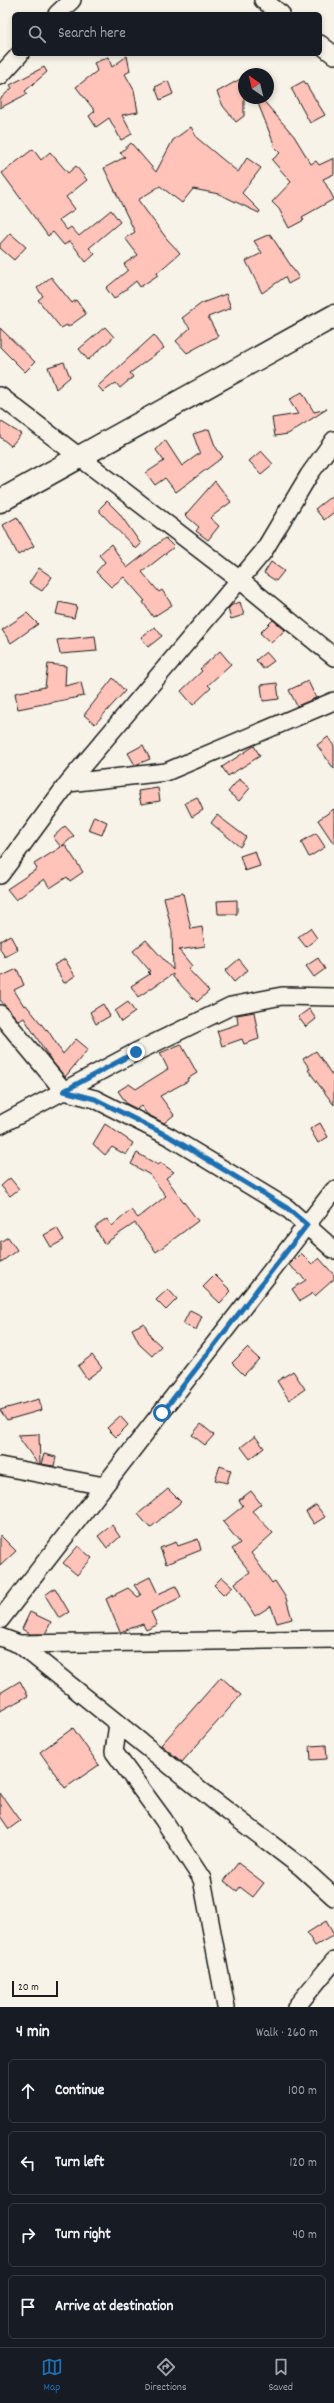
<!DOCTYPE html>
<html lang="en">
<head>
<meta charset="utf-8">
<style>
  :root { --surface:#171b24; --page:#242831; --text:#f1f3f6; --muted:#9ea1a6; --line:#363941; --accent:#1f6fb2 }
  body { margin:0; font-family:Dekko,sans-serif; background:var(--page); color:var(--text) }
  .compass { position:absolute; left:238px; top:68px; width:36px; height:36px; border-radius:50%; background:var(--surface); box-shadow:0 2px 6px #0003; rotate:325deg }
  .scale { position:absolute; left:12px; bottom:10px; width:46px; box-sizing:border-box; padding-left:4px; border:2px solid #1c1c1c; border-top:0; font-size:11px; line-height:14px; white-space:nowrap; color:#1c1c1c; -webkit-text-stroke:3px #f7f3e8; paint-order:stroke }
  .stop { position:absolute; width:12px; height:12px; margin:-9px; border:3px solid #1f6fb2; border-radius:50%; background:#fff }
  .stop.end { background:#1f6fb2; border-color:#fff; box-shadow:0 1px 4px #0008 }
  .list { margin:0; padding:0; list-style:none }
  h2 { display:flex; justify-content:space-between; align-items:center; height:52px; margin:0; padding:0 16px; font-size:17px }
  h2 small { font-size:13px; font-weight:400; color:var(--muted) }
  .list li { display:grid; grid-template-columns:26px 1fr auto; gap:12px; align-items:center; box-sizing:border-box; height:64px; margin:0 8px 8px; padding:0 8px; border:1px solid var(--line); border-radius:6px }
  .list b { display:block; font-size:15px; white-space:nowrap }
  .list em { font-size:13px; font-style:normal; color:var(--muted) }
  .icon { flex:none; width:22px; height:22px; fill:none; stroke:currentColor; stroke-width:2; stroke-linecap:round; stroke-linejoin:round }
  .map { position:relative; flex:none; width:334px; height:2007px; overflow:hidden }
  .search { position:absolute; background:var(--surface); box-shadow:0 2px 6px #0003; left:12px; right:12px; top:12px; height:44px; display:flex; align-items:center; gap:10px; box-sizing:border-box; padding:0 14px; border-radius:6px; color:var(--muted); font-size:15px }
  .sheet { height:340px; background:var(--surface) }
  nav { display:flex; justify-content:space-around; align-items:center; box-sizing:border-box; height:56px; border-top:1px solid var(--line); background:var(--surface); font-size:11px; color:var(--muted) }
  nav a { display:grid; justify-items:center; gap:2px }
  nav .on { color:var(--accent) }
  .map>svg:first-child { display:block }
</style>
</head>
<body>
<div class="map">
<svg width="334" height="2007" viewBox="0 0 334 2007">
  <rect width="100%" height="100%" fill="#f7f3e8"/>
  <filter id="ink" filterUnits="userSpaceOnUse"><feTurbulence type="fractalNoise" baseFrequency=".025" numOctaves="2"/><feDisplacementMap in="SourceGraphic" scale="8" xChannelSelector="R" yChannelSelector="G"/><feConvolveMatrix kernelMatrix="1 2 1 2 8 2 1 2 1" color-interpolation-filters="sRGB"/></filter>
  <g filter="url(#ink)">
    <path fill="#ffc3b9" stroke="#1c1c1c" d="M127 56 130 71 125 74 134 90 138 112 122 115 132 134 121 140 109 118 96 127 89 116 95 111 76 87 97 71 94 63 108 57 112 67Z
      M44 67 47 72 25 91 27 94 0 108V99L12 88 10 85Z
      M244 77V116L236 122 223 106 217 92Z
      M168 81 173 94 160 100 155 87Z
      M304 81 325 115 310 123 291 88Z
      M256 98H261L294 136 311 164 316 161 319 165 334 158V174L323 179 334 199 302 217 304 220 289 228 279 209 272 202 291 182 272 160 280 153 273 146 274 144Z
      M191 127 197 138 238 172 247 158 261 168 242 193 260 211 259 213 219 194 193 189 182 203 160 186 138 200 167 239 180 253 157 273 158 275 140 287 136 281 114 299 106 288 128 270 124 264 138 255 125 238 135 232 104 168 125 157 120 153 131 143 156 172 173 140Z
      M33 149 41 160 50 152 68 173 76 166 87 180 66 197 75 209 59 220 67 230 71 227 79 236 111 210 120 222 89 248 95 254 86 262 70 241 64 245 53 232 48 236 2 173Z
      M10 233 26 247 14 260 0 248V244Z
      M270 234 299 278 288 284 285 277 262 293 246 261 262 253 254 241Z
      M51 277 72 303 76 300 86 314 68 327 67 325 61 328 38 300 43 296 37 288Z
      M226 294 231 308 208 317 218 336 187 353 176 341 190 328 182 318 202 303Z
      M105 327 114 337 88 360 79 349Z
      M0 328 35 362 25 372 0 347Z
      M154 335 164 348 130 373 133 377 120 388 116 383 103 392 98 386Z
      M64 362 70 377 56 389 48 367Z
      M302 392 314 412 327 409 288 434 275 436 272 418 298 414 289 400Z
      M0 421 21 434 11 446 0 437Z
      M209 429 215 446 223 457 176 492 165 478 155 485 146 473 164 461 156 450 165 440 182 466 200 453 193 434Z
      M261 451 273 464 261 474 249 461Z
      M215 481 231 502 210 518 219 526 208 540 196 531 199 527 185 515Z
      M334 494V512L324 520 315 509Z
      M107 501 119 513 141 544 136 549 100 512V508Z
      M17 517 34 546 18 555 3 525Z
      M165 538 174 547 142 572 159 592 162 590 172 605 153 617 143 602 145 601 124 577 111 587 96 572 105 562 99 555 111 544 127 568Z
      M271 562 284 571 276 581 264 573Z
      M39 568 52 577 42 591 29 583Z
      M59 602 77 606 74 618 56 614Z
      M240 602 244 615 231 619 228 609 232 605Z
      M27 613 38 624 11 643 2 630Z
      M273 620 285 630 271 643 260 633Z
      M155 627 162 636 148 647 141 637Z
      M95 636 97 651 60 654 57 640Z
      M220 651 231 664 208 685 211 688 193 705 181 691 202 671 200 669Z
      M266 652 274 661 263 669 256 660Z
      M48 664 66 666 65 686 81 682 84 696 18 709 15 693 45 687Z
      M113 678 125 691 95 724 84 715Z
      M308 681 316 698 297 706 289 690Z
      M277 683 279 699 263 701 261 685Z
      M328 737 334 746V769L317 745Z
      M143 745 150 759 135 765 128 753Z
      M254 746 260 756 228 776 222 767Z
      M239 779 250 788 239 801 228 792Z
      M158 788 160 801 141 804 138 791Z
      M197 797 203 810 192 817 185 803Z
      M334 809V844L318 820Z
      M217 815 246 837 240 847 211 823Z
      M94 816 107 822 102 835 88 830Z
      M65 826 74 836 62 846 65 845 83 872 70 881 67 877 50 888 44 879 16 900 7 889 37 869 34 864 61 847 53 837Z
      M316 833 325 847 309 857 301 842Z
      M255 851 260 866 245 871 240 856Z
      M183 893 191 929 202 927 205 946 179 950 192 966 188 969 209 991 197 1002 173 977V974L138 997 131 986 150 974 148 972 150 971 133 951 146 940 173 970 172 932 164 897Z
      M237 900V914H218L217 901Z
      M310 928 317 938 306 947 298 937Z
      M10 935 18 950 5 957 0 949V941Z
      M318 958 325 969 314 977 306 966Z
      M65 959 75 976 64 983 54 965Z
      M239 959 248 970 234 982 225 971Z
      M17 969 24 985 14 990 24 1006 26 1005 46 1030 47 1029 63 1054 76 1039 88 1049 65 1077 51 1060 24 1018 19 1021 0 1000V977Z
      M128 1002 135 1012 121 1022 115 1011Z
      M103 1004 110 1016 96 1024 90 1012Z
      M309 1009 316 1019 306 1027 298 1017Z
      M254 1012 259 1039 244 1044 242 1039 222 1046 217 1031 238 1024 237 1015Z
      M181 1044 197 1073 187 1079 188 1081 160 1096 174 1115 164 1123 147 1114 141 1106 137 1109 127 1104 118 1091 129 1084 136 1089 168 1069 160 1053Z
      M316 1051 334 1078V1105L308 1070 310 1069 303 1059Z
      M320 1123 328 1137 318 1143 310 1129Z
      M105 1124 133 1143 126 1155 112 1147 105 1155 93 1144Z
      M137 1153 158 1165 161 1163 174 1172 166 1178 198 1221 156 1252 135 1223 104 1244 95 1227 107 1219 112 1226 131 1210 138 1218 166 1196 150 1175 131 1164Z
      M10 1178 19 1189 10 1196 1 1186Z
      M57 1228 64 1240 51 1247 44 1235Z
      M8 1237 17 1250 0 1263V1242Z
      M301 1253 312 1264 319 1258 334 1275V1279L315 1296 313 1293 300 1301 292 1289 306 1280 289 1265Z
      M215 1275 231 1291 220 1303 203 1287Z
      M168 1289 177 1299 166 1310 156 1300Z
      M190 1310 202 1316 196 1330 183 1324Z
      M144 1323 151 1337 161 1346 152 1356 140 1345 132 1329Z
      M247 1348 259 1359 244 1375 232 1363Z
      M92 1355 102 1368 87 1379 78 1366Z
      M293 1371 305 1389 289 1400 277 1381Z
      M39 1399 42 1410 7 1420 0 1410Z
      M120 1416 128 1425 116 1437 107 1428Z
      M201 1424 214 1435 205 1445 192 1435Z
      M39 1434 40 1464 37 1463 17 1435Z
      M255 1436 264 1448 250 1459 241 1447Z
      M44 1454 56 1457 54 1466 41 1464Z
      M220 1466 231 1470 227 1483 215 1480Z
      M168 1489 181 1502 150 1528 138 1514Z
      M251 1491 261 1504 252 1511 273 1533 251 1553 272 1583 275 1581 286 1598 292 1619 277 1623 271 1606 255 1616 235 1583 250 1572 232 1549 240 1543 223 1522 243 1506 239 1500Z
      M316 1505 325 1517 314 1524 306 1512Z
      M112 1525 120 1537 107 1548 98 1536Z
      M0 1535 16 1551 0 1566Z
      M198 1539 201 1550 166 1564 160 1548 176 1542 178 1546Z
      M78 1546 92 1558 77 1575 63 1563Z
      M150 1577 158 1594 176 1586 181 1597 151 1612 157 1625 146 1630 143 1624 120 1632 106 1599 128 1588 138 1597 141 1595 134 1585Z
      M222 1577 233 1587 224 1595 214 1585Z
      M55 1588 69 1612 59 1618 45 1595Z
      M30 1612 51 1622 45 1634H30L22 1629Z
      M221 1677 241 1695 182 1762 161 1745Z
      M20 1681 28 1696 0 1711V1693Z
      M73 1728 99 1765 65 1788 40 1752Z
      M326 1745 327 1759 311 1760 310 1746Z
      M0 1793 20 1821 9 1829 0 1816Z
      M238 1863 264 1883 253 1897 240 1887 237 1891 224 1881Z
      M326 1921 334 1935 315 1946 307 1933Z"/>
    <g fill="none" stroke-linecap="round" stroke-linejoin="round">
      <defs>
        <path id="street" d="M263 0 281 14
          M57 14 72 0
          M320 44 334 55
          M0 76 20 54
          M0 396 241 581 334 657
          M68 783 166 772 334 701
          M0 875 68 783 263 552 309 475 334 440
          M0 1014 64 1091 95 1099 170 1137 287 1208 334 1250
          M0 1125 136 1052 231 1006 282 996 334 997
          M0 1466 104 1486
          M0 1620 334 1190
          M0 1637 19 1644 213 1800 301 1867 334 1897
          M19 1644 334 1639
          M118 1724 114 1752 163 1819 202 1879 226 2007
          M296 2007 334 1961"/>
        <path id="secondary" d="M0 501 334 316"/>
      </defs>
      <use href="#street" stroke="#1c1c1c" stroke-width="20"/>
      <use href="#secondary" stroke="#1c1c1c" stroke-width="25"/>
      <use href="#street" stroke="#f7f3e8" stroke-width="17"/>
      <use href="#secondary" stroke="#f7f3e8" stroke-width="22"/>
    </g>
  </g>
  <g fill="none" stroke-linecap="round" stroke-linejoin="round" filter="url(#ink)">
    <path stroke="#1f6fb2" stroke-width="5" d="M136 1052 64 1091 95 1099 170 1137 287 1208 307 1225 162 1413"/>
  </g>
</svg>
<svg class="compass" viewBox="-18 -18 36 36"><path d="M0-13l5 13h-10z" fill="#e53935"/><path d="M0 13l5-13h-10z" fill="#9ea1a6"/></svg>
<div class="scale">20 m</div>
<div class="stop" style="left:162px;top:1413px"></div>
<div class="stop end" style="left:136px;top:1052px"></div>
<div class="search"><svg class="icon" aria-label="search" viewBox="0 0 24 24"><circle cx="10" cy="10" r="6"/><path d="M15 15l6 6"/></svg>Search here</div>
</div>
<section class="sheet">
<h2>4 min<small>Walk · 260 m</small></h2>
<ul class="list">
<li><svg class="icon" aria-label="ahead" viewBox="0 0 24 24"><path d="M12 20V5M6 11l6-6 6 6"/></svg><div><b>Continue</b></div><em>100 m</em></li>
<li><svg class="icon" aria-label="left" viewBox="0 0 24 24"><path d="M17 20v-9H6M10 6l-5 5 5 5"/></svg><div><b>Turn left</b></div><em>120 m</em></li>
<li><svg class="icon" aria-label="right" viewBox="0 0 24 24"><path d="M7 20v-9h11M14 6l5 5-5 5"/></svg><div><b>Turn right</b></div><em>40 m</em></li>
<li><svg class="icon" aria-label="arrive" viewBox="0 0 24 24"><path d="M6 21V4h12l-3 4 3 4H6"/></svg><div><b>Arrive at destination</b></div></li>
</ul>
</section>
<nav>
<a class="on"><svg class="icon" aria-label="map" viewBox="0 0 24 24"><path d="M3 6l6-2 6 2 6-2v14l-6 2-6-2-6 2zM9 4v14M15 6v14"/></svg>Map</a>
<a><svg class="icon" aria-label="directions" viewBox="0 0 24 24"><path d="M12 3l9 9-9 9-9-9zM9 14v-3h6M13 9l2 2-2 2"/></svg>Directions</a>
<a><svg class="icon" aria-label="saved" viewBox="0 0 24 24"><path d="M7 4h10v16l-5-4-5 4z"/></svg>Saved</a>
</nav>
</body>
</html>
